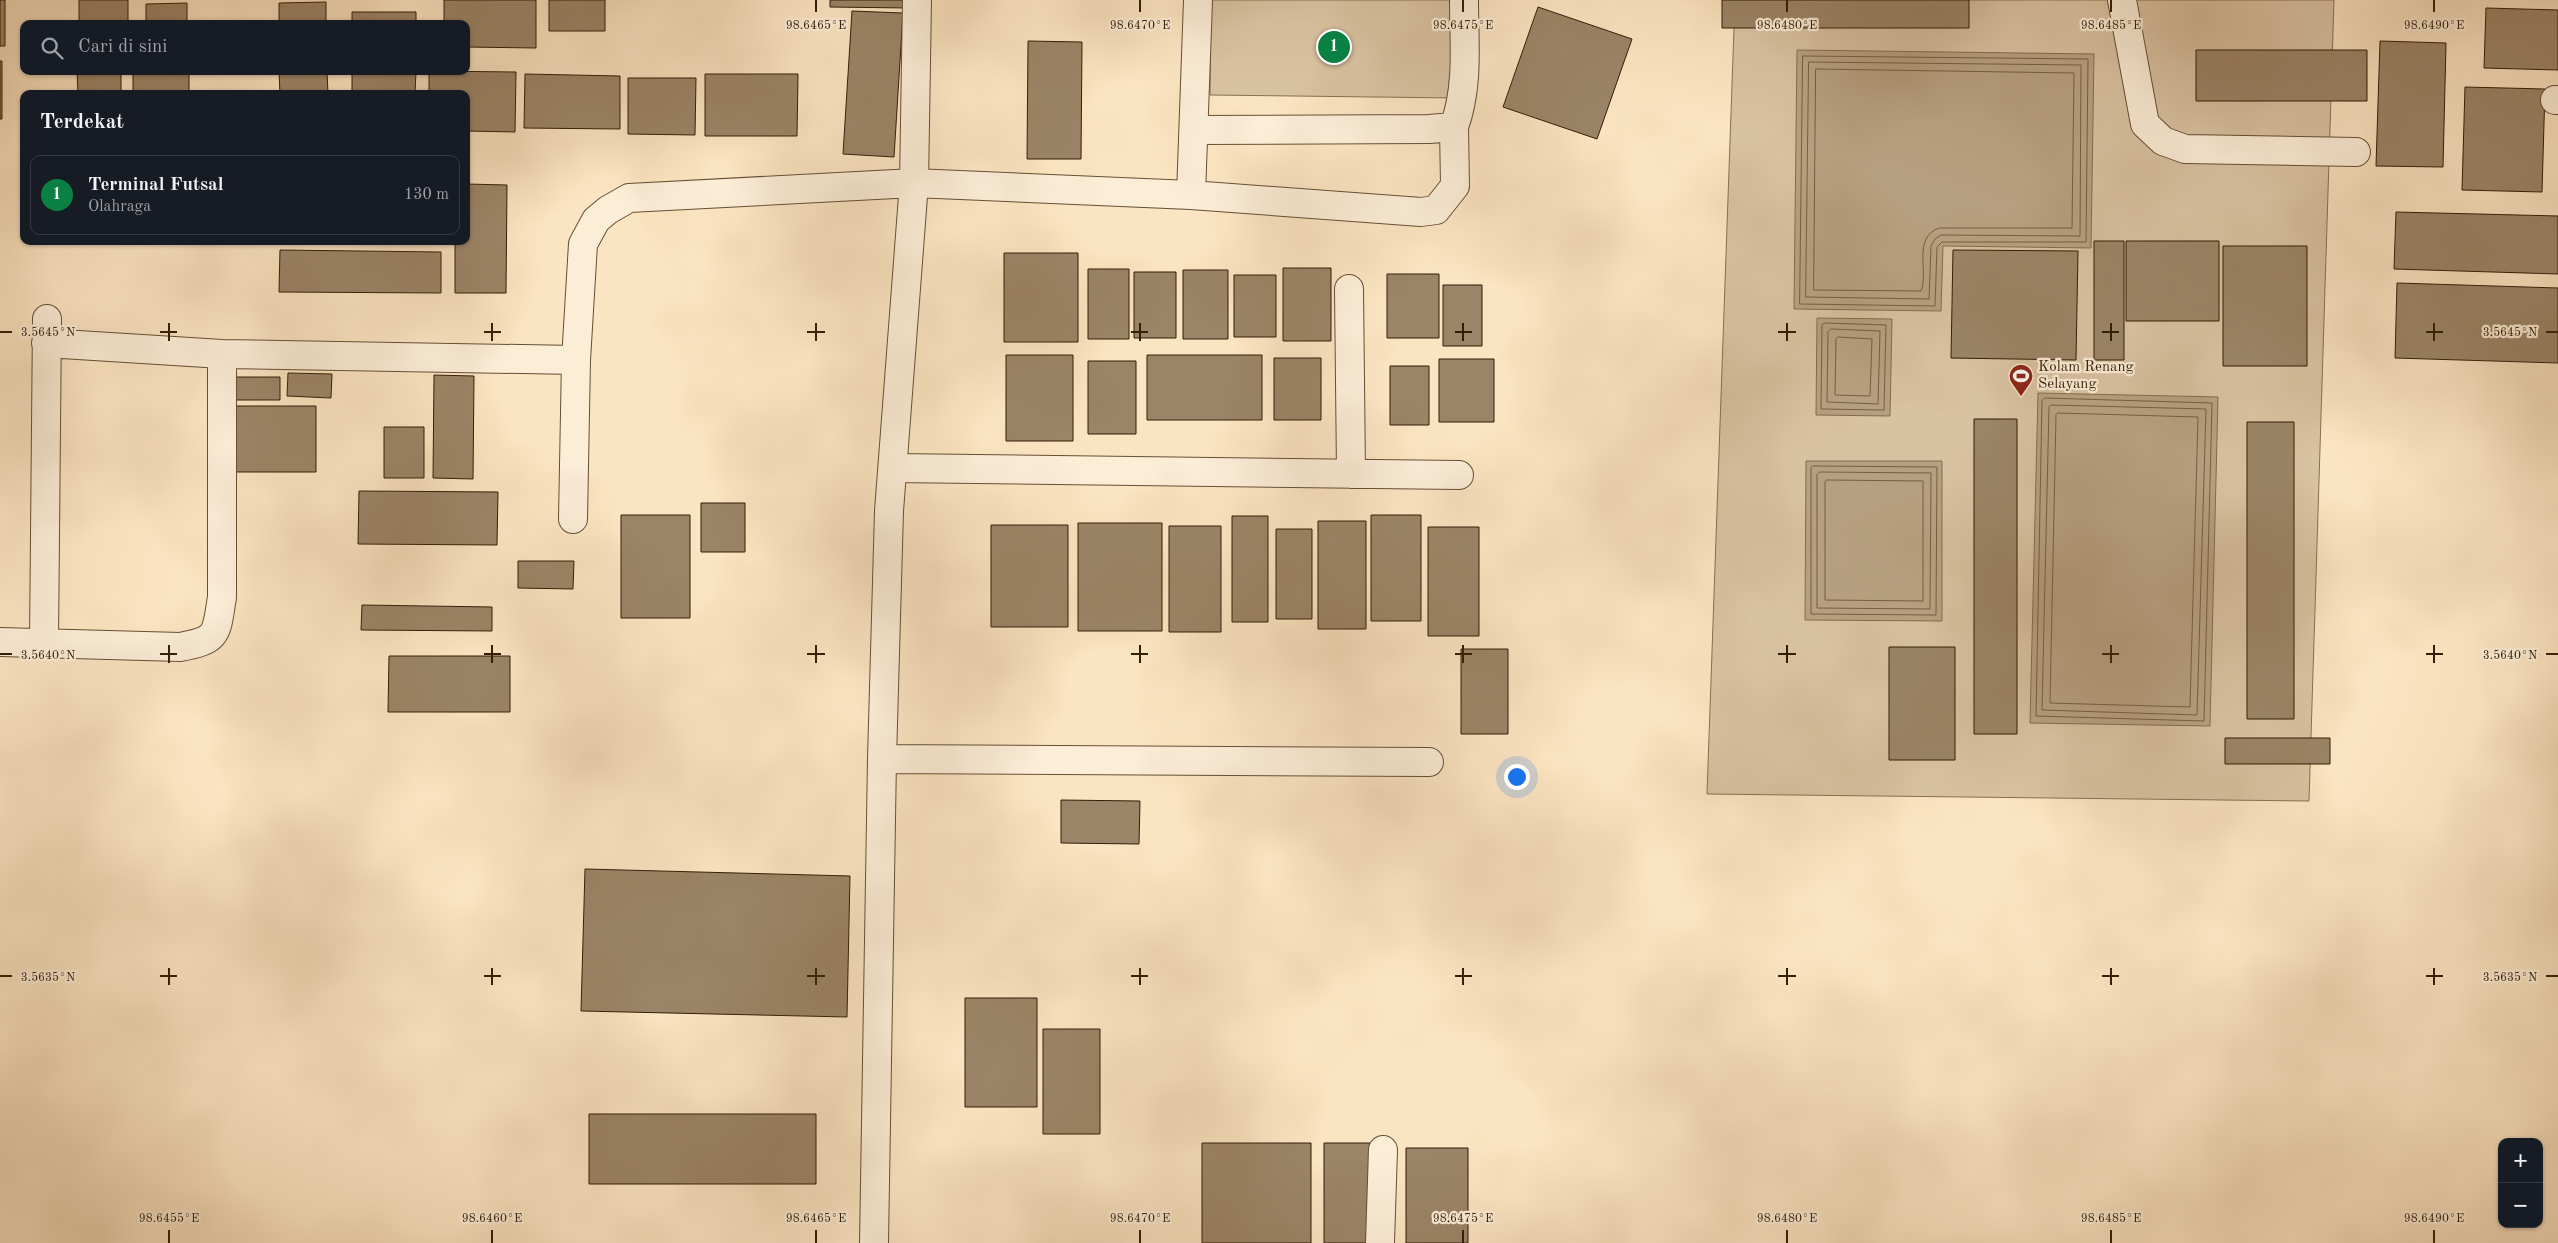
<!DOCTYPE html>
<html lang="id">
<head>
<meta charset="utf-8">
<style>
  :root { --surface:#171b24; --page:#242831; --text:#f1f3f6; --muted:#9ea1a6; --line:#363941; --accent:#0b8043 }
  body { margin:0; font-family:"Old Standard TT",serif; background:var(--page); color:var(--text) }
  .controls { position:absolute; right:15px; bottom:15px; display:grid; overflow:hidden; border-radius:10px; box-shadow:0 1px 4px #0004 }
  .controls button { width:45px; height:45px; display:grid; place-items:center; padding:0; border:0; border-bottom:1px solid var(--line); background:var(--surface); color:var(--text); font:25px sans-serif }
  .you { position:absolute; left:1516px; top:776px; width:18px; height:18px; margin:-12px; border:4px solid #fff; border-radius:50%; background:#1a73e8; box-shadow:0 0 0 8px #1a73e833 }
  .badge { display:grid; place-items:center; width:32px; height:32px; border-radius:50%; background:var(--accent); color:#fff; font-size:16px; font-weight:700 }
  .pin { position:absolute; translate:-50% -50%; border:2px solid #fff; box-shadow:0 1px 5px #0006 }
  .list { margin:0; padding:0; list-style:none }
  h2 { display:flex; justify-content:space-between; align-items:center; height:65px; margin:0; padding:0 20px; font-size:21px }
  h2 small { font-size:16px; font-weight:400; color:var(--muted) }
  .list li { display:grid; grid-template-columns:32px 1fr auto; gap:15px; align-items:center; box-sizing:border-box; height:80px; margin:0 10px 10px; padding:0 10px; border:1px solid var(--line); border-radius:10px }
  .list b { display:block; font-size:19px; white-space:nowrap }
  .list p { margin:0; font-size:16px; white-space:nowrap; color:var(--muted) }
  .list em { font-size:16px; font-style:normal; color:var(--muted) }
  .icon { flex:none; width:28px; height:28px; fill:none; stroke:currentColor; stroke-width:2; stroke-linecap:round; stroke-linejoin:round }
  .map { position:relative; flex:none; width:2558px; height:1243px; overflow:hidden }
  .search { position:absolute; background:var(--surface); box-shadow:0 1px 4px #0004; left:20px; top:20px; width:450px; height:55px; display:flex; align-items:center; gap:12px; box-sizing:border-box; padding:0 18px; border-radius:10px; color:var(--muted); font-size:19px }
  .panel { position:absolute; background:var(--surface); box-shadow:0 1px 4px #0004; left:20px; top:90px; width:450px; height:155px; border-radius:10px }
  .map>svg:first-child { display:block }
</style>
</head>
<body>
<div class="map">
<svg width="2558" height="1243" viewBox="0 0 2558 1243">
  <rect width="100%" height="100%" fill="#fbe4c1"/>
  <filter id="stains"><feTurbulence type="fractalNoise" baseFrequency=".004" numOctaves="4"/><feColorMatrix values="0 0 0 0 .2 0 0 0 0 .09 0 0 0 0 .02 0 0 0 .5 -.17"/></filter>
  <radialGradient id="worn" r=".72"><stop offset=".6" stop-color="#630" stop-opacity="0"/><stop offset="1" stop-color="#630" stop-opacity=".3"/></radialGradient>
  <path fill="#d9c2a1" stroke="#867053" d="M1211 0H1458L1457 98 1210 95Z
    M1735 0H2334L2309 801 1707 794Z"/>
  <path fill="#b7a081" stroke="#826c4f" d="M1797 50 2094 54 2091 248 1943 246 1941 311 1794 309Z
    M1817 318 1892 319 1890 416 1816 415Z
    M2038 393 2218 397 2210 726 2030 723Z
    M1806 461H1942V621L1805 620Z"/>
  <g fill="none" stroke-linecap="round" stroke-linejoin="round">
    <path stroke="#755e43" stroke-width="1" d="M1803 56 2088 59 2086 242H1942L1937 247 1935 306 1800 304Z
      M1809 62 2081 65 2080 236 1941 235 1935 239 1931 246 1929 299 1806 297Z
      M1816 69 2074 73 2072 228H1939C1912 238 1929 272 1921 291L1814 290Z
      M1825 323 1886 325 1884 410 1821 409 1822 325Z
      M1831 329 1880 331 1878 404 1827 402 1828 332Z
      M1838 337 1872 339 1870 396 1835 395 1836 339Z
      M2045 398 2212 403 2204 721 2036 716 2042 401Z
      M2051 405 2206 409 2197 715 2042 710 2049 407Z
      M2058 413 2198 417 2190 707 2050 703 2056 415Z
      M1813 466 1937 467 1936 615 1811 614V468Z
      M1820 472 1931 473 1930 609 1817 608V475Z
      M1827 480 1923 481V601L1825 600V482Z"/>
  </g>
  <path fill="#9b8467" stroke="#331d05" d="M0 0H5V46H0Z
    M79 0H128V24H79Z
    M444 0H536V48L466 47V24H444Z
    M549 0H605V31H549Z
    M830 0H909V8L830 7Z
    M1722 0H1969V28H1722Z
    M326 2V24H279V3Z
    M187 3V24H146V4Z
    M1538 7 1632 39 1597 139 1503 107Z
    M2486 8 2558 10V70L2484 68Z
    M852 11 903 13 894 157 843 154Z
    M352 12H416V24H352Z
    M1028 41 1082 42 1081 159H1027Z
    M2380 41 2446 43 2443 167 2376 166Z
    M2196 50H2367V101H2196Z
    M0 61H2V119H0Z
    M77 71H121V94H78Z
    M279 71H327L328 94H280Z
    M352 71H416L415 94H352Z
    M429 71 516 72 515 132 466 131V94H429Z
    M133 72H189V94H133Z
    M525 74 620 76V129L524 128Z
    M705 74H798L797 136H705Z
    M628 78H696L695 135 628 134Z
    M2465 87 2545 89 2542 192 2462 190Z
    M466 184 507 185 506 293H455V241H466Z
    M2396 212 2558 216V274L2394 269Z
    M2094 241H2124V360H2094Z
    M2126 241H2219V321H2126Z
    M2223 246H2307V366H2223Z
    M280 250 441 252V293L279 292Z
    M1953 250 2078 251 2076 360 1951 358Z
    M1004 253H1078V342H1004Z
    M1283 268H1331V341H1283Z
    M1088 269H1129V339H1088Z
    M1183 270H1228V339H1183Z
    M1134 272H1176V338H1134Z
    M1387 274H1439V338H1387Z
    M1234 275H1276V337H1234Z
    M2397 283 2558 288V363L2395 358Z
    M1443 285H1482V346H1443Z
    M1006 355H1073V441H1006Z
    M1147 355H1262V420H1147Z
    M1274 358H1321V420H1274Z
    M1439 359H1494V422H1439Z
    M1088 361H1136V434H1088Z
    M1390 366H1429V425H1390Z
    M288 373 332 374 331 398 287 396Z
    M434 375 474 376 473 479 433 478Z
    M229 377H280V400H229Z
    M223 406H316V472H223Z
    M1974 419H2017V734H1974Z
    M2247 422H2294V719H2247Z
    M384 427H424V478H384Z
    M359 491 498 492 497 545 358 544Z
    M701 503H745V552H701Z
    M621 515H690V618H621Z
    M1371 515H1421V621H1371Z
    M1232 516H1268V622H1232Z
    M1318 521H1366V629H1318Z
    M1078 523H1162V631H1078Z
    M991 525H1068V627H991Z
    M1169 526H1221V632H1169Z
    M1428 527H1479V636H1428Z
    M1276 529H1312V619H1276Z
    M518 561H574L573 589 518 588Z
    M362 605 492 607V631L361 630Z
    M1889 647H1955V760H1889Z
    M1461 649H1508V734H1461Z
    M389 656H510V712H388Z
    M2225 738H2330V764H2225Z
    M1061 800 1140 801 1139 844 1061 843Z
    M585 869 850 876 847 1017 581 1011Z
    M965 998H1037V1107H965Z
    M1043 1029H1100V1134H1043Z
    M589 1114H816V1184H589Z
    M1202 1143H1311V1243H1202Z
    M1324 1143H1373V1243H1324Z
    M1406 1148H1468V1243H1406Z"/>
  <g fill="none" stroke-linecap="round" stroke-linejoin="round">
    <defs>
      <path id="minor" d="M2122 0 2145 124 2163 141 2185 149 2356 152
        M2555 100H2558
        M1195 130 1429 129 1454 127C1469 86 1464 42 1464 0
        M1191 195 1198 0
        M1349 289 1351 474
        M46 343 222 354 576 360
        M893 468 1459 475
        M573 519 576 360 583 244 596 220 608 210 629 198 914 183 1191 195 1421 212 1436 210 1455 186 1454 127
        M0 642 180 647C219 640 216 634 222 597V354
        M44 643 47 319
        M882 759 1429 762
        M874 1243 882 759 889 511 914 183 917 0
        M1380 1243 1383 1150"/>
    </defs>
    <use href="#minor" stroke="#654f34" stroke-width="30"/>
    <use href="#minor" stroke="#fcedd7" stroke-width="28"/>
  </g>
  <path fill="none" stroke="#331d05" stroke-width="2" d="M816 0V12M1140 0V12M1463 0V12M1787 0V12M2111 0V12M2434 0V12M169 323V341M492 323V341M816 323V341M1140 323V341M1463 323V341M1787 323V341M2111 323V341M2434 323V341M0 332H12M160 332H177M484 332H501M807 332H825M1131 332H1148M1455 332H1472M1778 332H1796M2102 332H2119M2426 332H2443M2546 332H2558M169 645V663M492 645V663M816 645V663M1140 645V663M1463 645V663M1787 645V663M2111 645V663M2434 645V663M0 654H12M160 654H177M484 654H501M807 654H825M1131 654H1148M1455 654H1472M1778 654H1796M2102 654H2119M2426 654H2443M2546 654H2558M169 968V985M492 968V985M816 968V985M1140 968V985M1463 968V985M1787 968V985M2111 968V985M2434 968V985M0 976H12M160 976H177M484 976H501M807 976H825M1131 976H1148M1455 976H1472M1778 976H1796M2102 976H2119M2426 976H2443M2546 976H2558M169 1230V1243M492 1230V1243M816 1230V1243M1140 1230V1243M1463 1230V1243M1787 1230V1243M2111 1230V1243M2434 1230V1243"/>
  <defs>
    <symbol id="stadium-pin" viewBox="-11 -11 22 30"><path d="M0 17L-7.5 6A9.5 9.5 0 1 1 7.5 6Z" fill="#8f2418" stroke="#fcedd7"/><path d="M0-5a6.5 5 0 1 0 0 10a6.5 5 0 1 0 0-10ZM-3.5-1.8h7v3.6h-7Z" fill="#fff"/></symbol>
  </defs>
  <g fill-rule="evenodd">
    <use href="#stadium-pin" x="2007" y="362" width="28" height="38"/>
  </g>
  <g text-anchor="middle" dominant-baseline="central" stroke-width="4.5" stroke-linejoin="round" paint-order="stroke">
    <g font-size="15" fill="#331d05" stroke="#fcedd7" text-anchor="start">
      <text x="2038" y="367">Kolam Renang<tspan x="2038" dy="17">Selayang</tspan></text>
    </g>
  </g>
  <g font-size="12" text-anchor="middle" fill="#331d05" stroke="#fcedd7" stroke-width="4.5" stroke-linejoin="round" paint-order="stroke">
    <text x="816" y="29">98.6465°E</text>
    <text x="1140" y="29">98.6470°E</text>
    <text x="1463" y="29">98.6475°E</text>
    <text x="1787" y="29">98.6480°E</text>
    <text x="2111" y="29">98.6485°E</text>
    <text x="2434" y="29">98.6490°E</text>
    <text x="48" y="336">3.5645°N</text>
    <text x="2510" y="336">3.5645°N</text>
    <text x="48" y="659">3.5640°N</text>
    <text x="2510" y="659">3.5640°N</text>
    <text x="48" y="981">3.5635°N</text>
    <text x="2510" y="981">3.5635°N</text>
    <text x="169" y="1222">98.6455°E</text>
    <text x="492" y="1222">98.6460°E</text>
    <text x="816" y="1222">98.6465°E</text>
    <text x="1140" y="1222">98.6470°E</text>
    <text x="1463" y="1222">98.6475°E</text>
    <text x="1787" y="1222">98.6480°E</text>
    <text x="2111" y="1222">98.6485°E</text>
    <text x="2434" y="1222">98.6490°E</text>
  </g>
  <rect width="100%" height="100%" filter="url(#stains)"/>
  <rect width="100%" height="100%" fill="url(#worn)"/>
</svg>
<div class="controls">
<button>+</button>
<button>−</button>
</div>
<div class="you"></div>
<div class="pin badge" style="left:1334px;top:47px">1</div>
<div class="search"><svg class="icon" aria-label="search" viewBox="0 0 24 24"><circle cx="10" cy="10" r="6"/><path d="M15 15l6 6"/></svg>Cari di sini</div>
<section class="panel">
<h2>Terdekat<small></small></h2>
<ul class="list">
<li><span class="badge">1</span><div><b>Terminal Futsal</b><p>Olahraga</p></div><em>130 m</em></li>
</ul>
</section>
</div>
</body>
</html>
